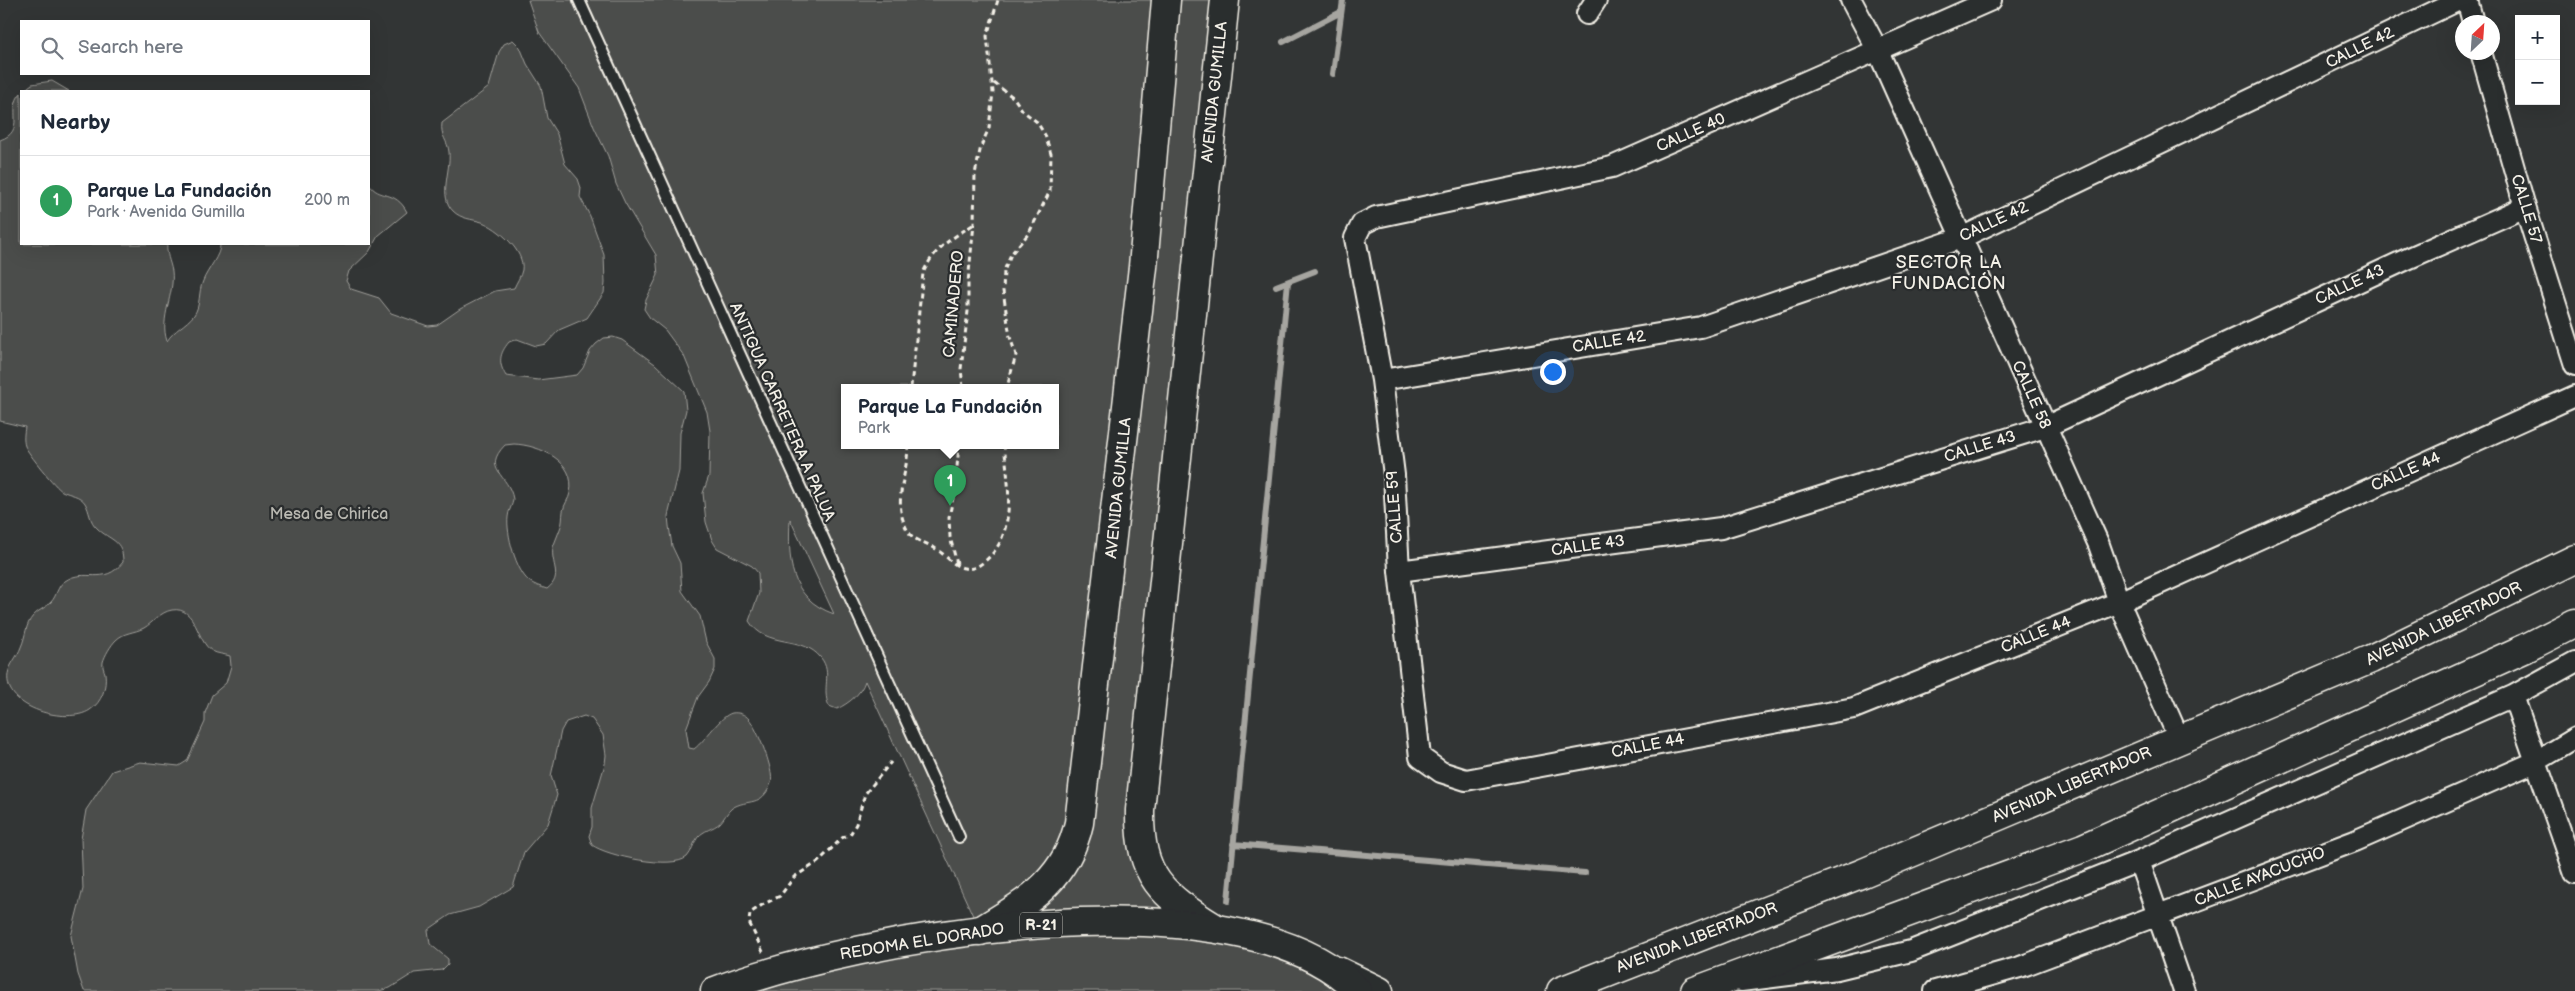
<!DOCTYPE html>
<html lang="en">
<head>
<meta charset="utf-8">
<style>
  :root { --surface:#fff; --page:#f2f2f3; --text:#1f2937; --muted:#747a83; --line:#e0e1e3; --accent:#845c67 }
  body { margin:0; font-family:"Balsamiq Sans",sans-serif; background:var(--page); color:var(--text) }
  .controls { position:absolute; right:15px; top:15px; display:grid; overflow:hidden; border-radius:0px; box-shadow:0 5px 20px #0002 }
  .controls button { width:45px; height:45px; display:grid; place-items:center; padding:0; border:0; border-bottom:1px solid var(--line); background:var(--surface); color:var(--text); font:25px sans-serif }
  .compass { position:absolute; left:2455px; top:15px; width:45px; height:45px; border-radius:50%; background:var(--surface); box-shadow:0 5px 20px #0002; rotate:25deg }
  .you { position:absolute; left:1552px; top:371px; width:18px; height:18px; margin:-12px; border:4px solid #fff; border-radius:50%; background:#1a73e8; box-shadow:0 0 0 8px #1a73e833 }
  .badge { display:grid; place-items:center; width:32px; height:32px; border-radius:50%; background:var(--accent); color:#fff; font-size:16px; font-weight:700 }
  .pin { position:absolute; translate:-50% -41px; filter:drop-shadow(0 1px 2px #0008) }
  .pin::after { content:''; position:absolute; top:26px; width:18px; height:15px; background:inherit; clip-path:polygon(0 0,100% 0,50% 100%) }
  .popup { position:absolute; left:841px; top:384px; width:218px; height:65px; box-sizing:border-box; display:grid; place-content:center; border-radius:0px; background:var(--surface); filter:drop-shadow(0 1px 4px #0005); font-size:16px; white-space:nowrap; color:var(--muted) }
  .popup b { font-size:19px; color:var(--text) }
  .popup::after { content:''; position:absolute; left:50%; top:100%; margin-left:-10px; border:10px solid transparent; border-top-color:var(--surface) }
  .list { margin:0; padding:0; list-style:none }
  h2 { display:flex; justify-content:space-between; align-items:center; height:65px; margin:0; padding:0 20px; font-size:21px }
  h2 small { font-size:16px; font-weight:400; color:var(--muted) }
  .list li { display:grid; grid-template-columns:32px 1fr auto; gap:15px; align-items:center; box-sizing:border-box; height:90px; padding:0 20px; border-top:1px solid var(--line) }
  .list b { display:block; font-size:19px; white-space:nowrap }
  .list p { margin:0; font-size:16px; white-space:nowrap; color:var(--muted) }
  .list em { font-size:16px; font-style:normal; color:var(--muted) }
  .icon { flex:none; width:28px; height:28px; fill:none; stroke:currentColor; stroke-width:2; stroke-linecap:round; stroke-linejoin:round }
  .map { position:relative; flex:none; width:2575px; height:991px; overflow:hidden }
  .search { position:absolute; background:var(--surface); box-shadow:0 5px 20px #0002; left:20px; top:20px; width:350px; height:55px; display:flex; align-items:center; gap:12px; box-sizing:border-box; padding:0 18px; border-radius:0px; color:var(--muted); font-size:19px }
  .panel { position:absolute; background:var(--surface); box-shadow:0 5px 20px #0002; left:20px; top:90px; width:350px; height:155px; border-radius:0px }
  .map>svg:first-child { display:block }
</style>
</head>
<body>
<div class="map">
<svg width="2575" height="991" viewBox="0 0 2575 991">
  <rect width="100%" height="100%" fill="#323535"/>
  <filter id="ink" filterUnits="userSpaceOnUse"><feTurbulence type="fractalNoise" baseFrequency=".02" numOctaves="2"/><feDisplacementMap in="SourceGraphic" scale="10" xChannelSelector="R" yChannelSelector="G"/><feConvolveMatrix kernelMatrix="1 2 1 2 8 2 1 2 1" color-interpolation-filters="sRGB"/></filter>
  <g filter="url(#ink)">
    <path fill="#4b4d4c" stroke="#a09f9a" fill-rule="evenodd" d="M528 0H1165L1076 837 980 931 865 681C861 694 849 703 837 709L829 706C821 689 833 673 821 658 802 634 766 649 749 621L759 593 758 573 752 566 717 548 712 540 706 522 703 493 709 476 710 431 707 412 684 356 665 330 650 318 644 309 646 300 658 275 656 255 625 203 616 184 608 156 594 127 579 88 539 32ZM845 387H1055V445H845ZM790 519 834 614C789 598 788 560 790 519Z
      M1169 0H1222L1137 811 1182 912 1052 919 1026 908 1066 866Z
      M513 40 520 47 527 64 541 86 547 118 557 134 565 164 578 179 581 188 580 197 590 216 604 255 605 283 604 293 587 318 559 330 546 344 536 346 517 339 509 342C499 354 498 363 506 376L538 380 577 375 583 368 590 351 596 344 604 338 613 337 622 340 655 364 684 391 686 410 680 433 679 471 668 516 669 526 672 546 680 563 682 591 700 616 706 642 715 659V669L709 682 698 697 686 729 689 748 694 749C706 740 720 716 732 713 738 712 745 714 749 719 757 728 775 772 771 783 762 808 748 798 732 808 727 812 724 819 720 823 713 829 704 830 698 837 693 843 692 852 687 857 672 870 607 856 592 845L589 836 592 827V808L605 764 606 755 603 735 592 719 584 716 566 722 561 731 551 776 557 795 548 824 524 852 513 887 479 907 450 915 428 930 430 944 448 959V964L442 970 414 973 390 988 379 991H84L78 974 71 936 83 889 81 839 86 810 112 771 140 762 179 766 187 761 205 722V713L212 695 226 683 231 666 230 656C224 654 217 654 212 651 196 641 197 606 172 610 160 612 154 622 144 628 134 633 124 632 116 640 111 645 105 655 103 662 102 666 104 670 105 673 107 687 102 702 90 710 68 725 3 709 8 674 9 665 18 656 21 647 26 636 25 625 33 616 38 610 46 608 51 602 57 596 57 586 65 581 85 567 104 587 123 562 123 539 110 541 97 528 89 521 90 511 85 503 80 495 70 495 62 491 56 488 27 452 25 446 23 440 24 433 25 427L0 421V140C27 131 6 109 21 93V244H167C166 254 170 261 172 271 175 294 159 318 167 341 174 330 186 325 194 315 201 305 198 292 203 281 207 270 221 255 220 244H369V184C379 200 395 189 407 212L378 236 369 252 349 271 346 281 351 289 379 298 391 313 428 326 437 325 460 309 495 291 514 288C516 283 521 276 522 270 525 251 498 228 482 222 472 219 461 219 453 211 438 196 451 171 449 152 448 141 440 136 442 123L489 87 499 52 504 44ZM514 444C539 445 577 461 570 493 569 499 564 504 563 511 562 517 563 523 560 529 558 535 555 541 553 547 550 564 564 576 547 589 541 587 534 585 529 581 516 571 506 533 508 517 508 511 513 505 513 499 509 474 481 470 505 445Z
      M52 81 69 91H23L32 84Z
      M1057 929 1260 944 1350 991H731L755 982Z"/>
    <g fill="none" stroke-linecap="round" stroke-linejoin="round">
      <path stroke="#a6a5a0" stroke-width="6" d="M1283 42 1341 12
        M1333 74 1343 0
        M1276 286 1315 271
        M1233 844 1585 873
        M1228 901 1288 282"/>
      <defs>
        <path id="lane" d="M579 0 959 837"/>
        <path id="street" d="M1851 0 1878 51 2099 545 2119 602 2180 741
          M1991 0 1612 167 1376 217 1362 224 1355 238 1382 380 1394 475 1399 571 1420 757 1441 772 1466 780 1854 708 2119 602 2575 396
          M2467 0 2473 22
          M1587 14 1596 0
          M2481 52 2525 207 2575 365
          M1382 380 1701 327 1961 238 2459 0
          M1399 571 1721 528 2045 427 2405 260 2525 207
          M2513 696 2575 873
          M2139 861 2184 991
          M1741 981 1837 969 1911 951 2139 861 2513 696 2575 662
          M1935 991 2020 967 2355 841 2535 762 2575 738"/>
        <path id="secondary" d="M1215 928C1162 895 1139 877 1140 810L1225 0
          M980 931C1027 902 1066 881 1079 823L1143 267 1166 0
          M1338 971 1379 991
          M1561 991 1863 873 2371 659 2575 559
          M1695 991 2083 848 2526 648 2575 623"/>
        <path id="primary" d="M715 991C859 936 1240 867 1358 991"/>
      </defs>
      <use href="#lane" stroke="#f4f1e8" stroke-width="14"/>
      <use href="#street" stroke="#f4f1e8" stroke-width="24"/>
      <use href="#secondary" stroke="#f4f1e8" stroke-width="31"/>
      <use href="#primary" stroke="#f4f1e8" stroke-width="31"/>
      <path stroke="#f4f1e8" stroke-width="3" stroke-dasharray="5 4" stroke-linecap="butt" d="M994 83 1014 98 1023 111 1037 122 1045 135 1051 154 1050 191 1029 233 1011 254 1004 271 1003 291 1010 337 1016 355 1007 387
        M911 387 923 273C935 247 950 240 974 224
        M963 387 961 369 968 311V282L974 224 975 174 981 146 989 128 993 92 987 36 998 0
        M908 445C908 471 895 495 903 520 911 544 920 538 936 549 946 555 953 566 964 568 973 570 979 566 985 561 1018 534 1008 481 1004 445
        M957 564 950 537 949 517 955 489 959 445
        M763 952 749 922 750 913 762 905 780 896 794 877 818 862 842 838 851 833 856 824 865 794 891 762"/>
      <use href="#lane" stroke="#2a2d2e" stroke-width="10"/>
      <use href="#street" stroke="#2a2d2e" stroke-width="20"/>
      <use href="#secondary" stroke="#2a2d2e" stroke-width="28"/>
      <use href="#primary" stroke="#2a2d2e" stroke-width="28"/>
    </g>
  </g>
  <g text-anchor="middle" dominant-baseline="central" stroke-width="4.5" stroke-linejoin="round" paint-order="stroke">
    <rect fill="#2a2d2e" stroke="#b7b6b0" stroke-width="1" x="1020" y="912.5" width="42" height="25" rx="4"/>
    <g font-size="15" font-weight="bold" fill="#f4f1e8">
      <text x="1041" y="925">R-21</text>
    </g>
    <g font-size="16" fill="#f4f1e8" stroke="#2a2d2e">
      <text transform="translate(2360 48) rotate(-26)">CALLE 42</text>
      <text transform="translate(1215 92) rotate(-84)">AVENIDA GUMILLA</text>
      <text transform="translate(1691 133) rotate(-24)">CALLE 40</text>
      <text transform="translate(2526 209) rotate(73)">CALLE 57</text>
      <text transform="translate(1994 222) rotate(-25)">CALLE 42</text>
      <text transform="translate(2350 285) rotate(-25)">CALLE 43</text>
      <text transform="translate(954 304) rotate(-85)">CAMINADERO</text>
      <text transform="translate(1609 342) rotate(-9)">CALLE 42</text>
      <text transform="translate(2031 395) rotate(66)">CALLE 58</text>
      <text transform="translate(782 412) rotate(66)">ANTIGUA CARRETERA A PALUA</text>
      <text transform="translate(1980 447) rotate(-17)">CALLE 43</text>
      <text transform="translate(2406 472) rotate(-24)">CALLE 44</text>
      <text transform="translate(1119 488) rotate(-84)">AVENIDA GUMILLA</text>
      <text transform="translate(1395 507) rotate(-94)">CALLE 59</text>
      <text transform="translate(1588 546) rotate(-8)">CALLE 43</text>
      <text transform="translate(2444 624) rotate(-26)">AVENIDA LIBERTADOR</text>
      <text transform="translate(2036 635) rotate(-22)">CALLE 44</text>
      <text transform="translate(1648 746) rotate(-11)">CALLE 44</text>
      <text transform="translate(2072 785) rotate(-23)">AVENIDA LIBERTADOR</text>
      <text transform="translate(2260 877) rotate(-21)">CALLE AYACUCHO</text>
      <text transform="translate(1697 938) rotate(-21)">AVENIDA LIBERTADOR</text>
      <text transform="translate(922 942) rotate(-9)">REDOMA EL DORADO</text>
    </g>
    <g font-size="16" fill="#b9b8b1" stroke="#2a2d2e">
      <text x="329" y="514">Mesa de Chirica</text>
    </g>
    <g font-size="18" letter-spacing="1" fill="#f4f1e8" stroke="#2a2d2e">
      <text x="1949" y="262">SECTOR LA<tspan x="1949" dy="21">FUNDACIÓN</tspan></text>
    </g>
  </g>
</svg>
<div class="controls">
<button>+</button>
<button>−</button>
</div>
<svg class="compass" viewBox="-18 -18 36 36"><path d="M0-13l5 13h-10z" fill="#e53935"/><path d="M0 13l5-13h-10z" fill="#747a83"/></svg>
<div class="you"></div>
<div class="pin badge" style="left:950px;top:506px;background:#2e9e5b">1</div>
<div class="popup"><b>Parque La Fundación</b>Park</div>
<div class="search"><svg class="icon" aria-label="search" viewBox="0 0 24 24"><circle cx="10" cy="10" r="6"/><path d="M15 15l6 6"/></svg>Search here</div>
<section class="panel">
<h2>Nearby<small></small></h2>
<ul class="list">
<li><span class="badge" style="background:#2e9e5b">1</span><div><b>Parque La Fundación</b><p>Park · Avenida Gumilla</p></div><em>200 m</em></li>
</ul>
</section>
</div>
</body>
</html>
